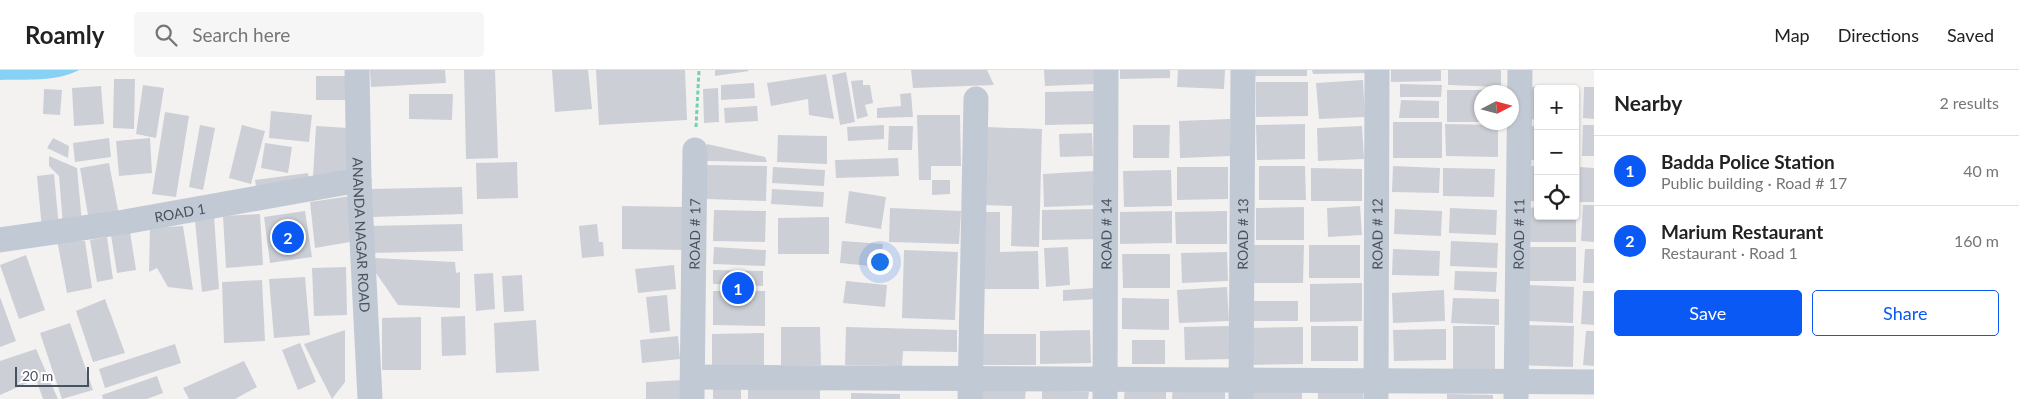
<!DOCTYPE html>
<html lang="en">
<head>
<meta charset="utf-8">
<style>
  :root { --surface:#fff; --page:#f6f6f6; --text:#222; --muted:#767676; --line:#e0e0e0; --accent:#0a59f4 }
  body { margin:0; font-family:Lato,sans-serif; background:var(--page); color:var(--text) }
  .controls { position:absolute; right:15px; top:15px; display:grid; overflow:hidden; border-radius:5px; box-shadow:0 1px 4px #0004 }
  .controls button { width:45px; height:45px; display:grid; place-items:center; padding:0; border:0; border-bottom:1px solid var(--line); background:var(--surface); color:var(--text); font:25px sans-serif }
  .compass { position:absolute; left:1474px; top:15px; width:45px; height:45px; border-radius:50%; background:var(--surface); box-shadow:0 1px 4px #0004; rotate:84deg }
  .scale { position:absolute; left:15px; bottom:12px; width:74px; box-sizing:border-box; padding-left:5px; border:2px solid #475260; border-top:0; font-size:14px; line-height:18px; white-space:nowrap; color:#475260; -webkit-text-stroke:4px #fff; paint-order:stroke }
  .you { position:absolute; left:879px; top:191px; width:18px; height:18px; margin:-12px; border:4px solid #fff; border-radius:50%; background:#1a73e8; box-shadow:0 0 0 8px #1a73e833 }
  .badge { display:grid; place-items:center; width:32px; height:32px; border-radius:50%; background:var(--accent); color:#fff; font-size:16px; font-weight:700 }
  .pin { position:absolute; translate:-50% -50%; border:2px solid #fff; box-shadow:0 1px 5px #0006 }
  .list { margin:0; padding:0; list-style:none }
  h2 { display:flex; justify-content:space-between; align-items:center; height:65px; margin:0; padding:0 20px; font-size:21px }
  h2 small { font-size:16px; font-weight:400; color:var(--muted) }
  .list li { display:grid; grid-template-columns:32px 1fr auto; gap:15px; align-items:center; box-sizing:border-box; height:70px; padding:0 20px; border-top:1px solid var(--line) }
  .list b { display:block; font-size:19px; white-space:nowrap }
  .list p { margin:0; font-size:16px; white-space:nowrap; color:var(--muted) }
  .list em { font-size:16px; font-style:normal; color:var(--muted) }
  .actions { display:flex; gap:10px; padding:15px 20px }
  .actions a { flex:1; padding:11px 0; border:1px solid var(--accent); border-radius:5px; text-align:center; font-size:18px; color:var(--accent) }
  .actions .main { background:var(--accent); color:#fff }
  .icon { flex:none; width:28px; height:28px; fill:none; stroke:currentColor; stroke-width:2; stroke-linecap:round; stroke-linejoin:round }
  .map { position:relative; flex:none; width:1594px; height:329px; overflow:hidden }
  header { display:flex; align-items:center; gap:30px; box-sizing:border-box; height:70px; padding:0 25px; background:var(--surface); border-bottom:1px solid var(--line) }
  header strong { font-size:24px }
  nav { display:flex; gap:28px; margin-inline-start:auto; font-size:18px }
  .search { width:350px; height:45px; background:var(--page); display:flex; align-items:center; gap:12px; box-sizing:border-box; padding:0 18px; border-radius:5px; color:var(--muted); font-size:19px }
  main { display:flex }
  aside { flex:1; background:var(--surface) }
  .map>svg:first-child { display:block }
</style>
</head>
<body>
<header>
<strong>Roamly</strong>
<div class="search"><svg class="icon" aria-label="search" viewBox="0 0 24 24"><circle cx="10" cy="10" r="6"/><path d="M15 15l6 6"/></svg>Search here</div>
<nav><a>Map</a><a>Directions</a><a>Saved</a></nav>
</header>
<main>
<div class="map">
<svg width="1594" height="329" viewBox="0 0 1594 329">
  <rect width="100%" height="100%" fill="#f4f1f1"/>
  <path fill="#87d2f4" d="M0 0H79C57 12 25 9 0 10Z"/>
  <path fill="#cdcfd7" d="M370 0H445L446 13 371 17Z
    M464 0H495L498 88 466 89Z
    M552 0H588L592 39 555 42Z
    M596 0H685L687 50 599 55Z
    M715 0H748L749 1 715 6Z
    M911 0H987L994 15 913 18Z
    M1044 0H1095V14L1045 16Z
    M1120 0H1170V8L1120 9Z
    M1178 0H1225L1224 19 1177 17Z
    M1255 0H1307V6H1255Z
    M1312 0H1367V3L1313 4Z
    M1391 0H1441V11L1391 12Z
    M1448 0H1501V17L1448 15Z
    M846 2 855 52 840 55 832 5Z
    M826 4 834 49 809 45 808 29 771 36 767 13Z
    M316 6H348L349 30H316Z
    M114 9H135L134 59 113 58Z
    M863 10V15H870L873 33 865 35 868 46 857 49 851 11Z
    M1363 10 1365 47 1319 49 1316 13Z
    M1256 12H1308V46L1256 47Z
    M754 13 755 28 721 30V15Z
    M1400 14 1442 15 1441 27H1400Z
    M143 15 164 18 156 68 136 64Z
    M101 16 104 54 74 56 72 18Z
    M1529 17H1553L1538 19V50L1529 49Z
    M1575 17H1578V50H1575Z
    M1584 17H1594V49L1583 48Z
    M718 18 719 52 704 53 703 19Z
    M44 19 62 20 60 45 43 44Z
    M1447 20H1496V22H1482V52H1447Z
    M1095 21V54L1045 55V22Z
    M911 23 913 47 877 48V38L901 36 900 24Z
    M409 24H453L452 50 409 49Z
    M1401 30 1439 31V48H1399Z
    M757 36 758 51 725 53 724 38Z
    M271 41 312 45 309 72 269 68Z
    M165 42 189 46 176 127 152 124Z
    M917 45H960L961 96H931V110H919Z
    M1230 49 1231 86 1180 88 1179 51Z
    M1393 52H1442V88H1393Z
    M1305 54V89L1257 90 1256 55Z
    M1445 54 1498 55V87L1446 86Z
    M200 55 215 58 203 120 189 117Z
    M242 55 265 61 251 114 229 108Z
    M884 55V69L848 71 847 57Z
    M1133 55H1170L1169 88H1133Z
    M1583 55H1594V86H1582Z
    M316 56 349 58 347 108 313 107Z
    M889 56H913L912 80H888Z
    M1362 56 1364 89 1318 91 1317 58Z
    M1529 56H1538V90H1528Z
    M985 57 1042 59 1039 177 1011 176 1012 136 983 135Z
    M1092 63 1093 86 1060 87 1059 64Z
    M778 65 827 66V94L777 92Z
    M53 68 69 76 68 88 47 78Z
    M109 68 111 87 75 92 73 73Z
    M150 68 152 103 119 106 116 71Z
    M265 73 292 77 288 103 261 98Z
    M707 74 765 87 767 92 707 91Z
    M49 86 77 98 82 153 63 155 59 106 49 96Z
    M898 88 899 106 836 108 835 90Z
    M517 92 518 128 477 129 476 93Z
    M109 93 119 145 89 151 80 98Z
    M707 95 767 96 766 131 706 129Z
    M1259 96H1305L1306 130H1259Z
    M1393 96 1440 98 1439 123 1392 122Z
    M1527 96H1538V131H1526Z
    M1575 96H1577V131H1575Z
    M773 97 825 100 824 116 772 113Z
    M1177 97H1228V129L1177 130Z
    M1580 97 1594 98V132H1580Z
    M1311 98 1362 99V131H1311Z
    M1443 98 1495 99 1494 127 1443 126Z
    M1171 100 1172 136 1124 137 1123 101Z
    M1095 101 1097 135 1044 137 1043 104Z
    M308 103 310 114 257 122 255 110Z
    M54 104 59 158 42 159 37 106Z
    M932 110H950V124L932 125Z
    M462 117 463 144 372 147 371 119Z
    M772 119 824 122 823 137 771 134Z
    M849 121 886 127 881 159 845 153Z
    M351 126 350 172 315 178 310 132Z
    M1583 135H1594V172L1581 171Z
    M622 136 685 137 684 180 622 179Z
    M1360 136 1362 165 1328 167 1327 138Z
    M1304 137V170H1256V138Z
    M1525 137 1538 138V146H1576V172H1524Z
    M890 138 961 141 959 174 889 172Z
    M1450 138 1497 140 1496 165 1449 163Z
    M1096 139 1097 169 1042 170V140Z
    M1395 139 1442 141 1441 166 1394 164Z
    M714 140 766 141 765 172 713 171Z
    M305 141 312 187 270 193 264 147Z
    M1172 141V173L1120 174V142Z
    M1227 141V174H1176L1175 142Z
    M981 142H1000V182L1038 181 1039 219H982Z
    M260 144 263 195 226 198 223 146Z
    M214 146 219 219 202 222 195 151Z
    M829 147V184H778V148Z
    M462 154 463 181 369 183 368 156Z
    M597 154 599 172H603L604 186 582 188 579 156Z
    M183 156 193 220 168 217 157 198 149 202 150 158Z
    M130 162 136 200 117 203 111 165Z
    M107 167 113 209 97 212 90 170Z
    M57 170 85 171 92 218 67 223Z
    M842 171 883 174 881 197 840 193Z
    M1451 171 1498 173 1497 198 1450 196Z
    M1251 175H1304L1303 213H1251Z
    M1309 175H1360V208H1309Z
    M714 177 766 180 765 196 713 194Z
    M1068 177 1070 215 1046 217 1044 178Z
    M1527 177H1576V211H1527Z
    M1393 179 1440 181 1439 206 1392 205Z
    M1585 179H1594V213H1583Z
    M904 180 958 182 955 250 902 248Z
    M1227 182 1228 211 1182 213 1181 183Z
    M1122 184H1170V218H1123Z
    M26 185 45 240 19 249 0 195Z
    M374 188 455 192 456 203 460 202V238L398 235 374 200Z
    M674 195 676 219 638 223 635 199Z
    M346 197 347 245 314 246 312 198Z
    M713 200 763 201V216L713 214Z
    M1455 201 1497 202 1496 222 1454 220Z
    M493 203 495 239 476 241 474 204Z
    M522 205 524 241 504 242 502 206Z
    M305 207 310 265 274 268 269 209Z
    M262 210 265 271 224 273 222 212Z
    M846 211 887 215 885 237 843 233Z
    M1362 213V251L1310 252V214Z
    M1529 215 1574 217 1573 253 1528 251Z
    M1227 217 1229 251 1179 253 1177 220Z
    M1096 218 1097 229 1063 231V220Z
    M1444 220 1445 251 1393 253 1392 223Z
    M713 221H765V256L713 255Z
    M1583 221H1594V255L1581 254Z
    M667 225 670 261 650 263 646 227Z
    M0 227 16 271 0 277Z
    M1122 228 1169 229V260L1122 259Z
    M1453 228 1499 229V255L1451 253Z
    M105 229 125 283 93 292 76 241Z
    M1251 231H1298V251H1251Z
    M465 246 466 285 442 286 441 247Z
    M421 247V300H382V248Z
    M536 250 539 301 496 303 494 253Z
    M70 253 93 320 62 329 40 263Z
    M1521 255 1574 256 1573 297 1520 295Z
    M1229 256 1230 289 1185 290 1184 257Z
    M1311 256H1358V291H1311Z
    M1453 256H1495V301H1453Z
    M781 257H820L821 295H781Z
    M846 257 957 260V282L903 281 902 296 845 295Z
    M1303 257V294L1250 295V258Z
    M1446 259V290L1394 291 1393 260Z
    M345 260V312L332 329 304 274Z
    M1090 260 1091 293 1040 294V261Z
    M1586 261H1594V296L1583 295Z
    M764 263V298L712 299V264Z
    M982 264H1036V295H982Z
    M678 266 680 289 642 293 640 270Z
    M1132 270H1165V294H1132Z
    M300 273 316 312 298 320 282 280Z
    M175 274 181 293 105 318 99 299Z
    M36 279 58 329H43L36 309 0 325V291Z
    M244 291 257 317 235 329H189L183 318Z
    M157 306 163 323 147 329H103L102 325Z
    M684 310 685 329H646V312Z
    M1125 314 1166 315V329H1124Z
    M1173 314 1225 316V329H1172Z
    M1363 315V329H1318V317Z
    M748 318H820V329H748Z
    M978 318 1026 320 1025 329H978Z
    M713 319H741V329H713Z
    M1042 320 1089 322 1088 329H1042Z
    M1251 320 1302 322V329H1250Z
    M851 323 900 324V329H851Z
    M1447 324 1493 325V329H1447Z"/>
  <g fill="none" stroke-linecap="round" stroke-linejoin="round">
    <path stroke="#72d4ae" stroke-width="3" stroke-dasharray="4 2.5" stroke-linecap="butt" d="M696 57 699 0"/>
    <g stroke="#c1cad4" stroke-width="25">
      <path id="s1" d="M357 0 359 110 370 329"/>
      <path id="s2" d="M0 170 124 152 359 110"/>
      <path d="M693 307 1594 312"/>
      <path id="s3" d="M692 329 695 80"/>
      <path d="M970 329 976 29"/>
      <path id="s4" d="M1105 329 1106 0"/>
      <path id="s5" d="M1241 329 1243 0"/>
      <path id="s6" d="M1376 329 1377 0"/>
      <path id="s7" d="M1516 329 1520 0"/>
    </g>
  </g>
  <g text-anchor="middle" dominant-baseline="central" stroke-width="4.5" stroke-linejoin="round" paint-order="stroke">
    <g font-size="14" fill="#475260" stroke="#fff">
      <text stroke="none"><textPath href="#s2" startOffset="182">ROAD 1</textPath></text>
      <text stroke="none"><textPath href="#s3" startOffset="165">ROAD # 17</textPath></text>
      <text stroke="none"><textPath href="#s6" startOffset="165">ROAD # 12</textPath></text>
      <text stroke="none"><textPath href="#s7" startOffset="165">ROAD # 11</textPath></text>
      <text stroke="none"><textPath href="#s1" startOffset="165">ANANDA NAGAR ROAD</textPath></text>
      <text stroke="none"><textPath href="#s4" startOffset="165">ROAD # 14</textPath></text>
      <text stroke="none"><textPath href="#s5" startOffset="165">ROAD # 13</textPath></text>
    </g>
  </g>
</svg>
<div class="controls">
<button>+</button>
<button>−</button>
<button><svg class="icon" aria-label="locate" viewBox="0 0 24 24"><circle cx="12" cy="12" r="6"/><path d="M12 2v4M12 18v4M2 12h4M18 12h4"/></svg></button>
</div>
<svg class="compass" viewBox="-18 -18 36 36"><path d="M0-13l5 13h-10z" fill="#e53935"/><path d="M0 13l5-13h-10z" fill="#767676"/></svg>
<div class="scale">20 m</div>
<div class="you"></div>
<div class="pin badge" style="left:738px;top:218px">1</div>
<div class="pin badge" style="left:288px;top:167px">2</div>
</div>
<aside>
<h2>Nearby<small>2 results</small></h2>
<ul class="list">
<li><span class="badge">1</span><div><b>Badda Police Station</b><p>Public building · Road # 17</p></div><em>40 m</em></li>
<li><span class="badge">2</span><div><b>Marium Restaurant</b><p>Restaurant · Road 1</p></div><em>160 m</em></li>
</ul>
<div class="actions"><a class="main">Save</a><a>Share</a></div>
</aside>
</main>
</body>
</html>
